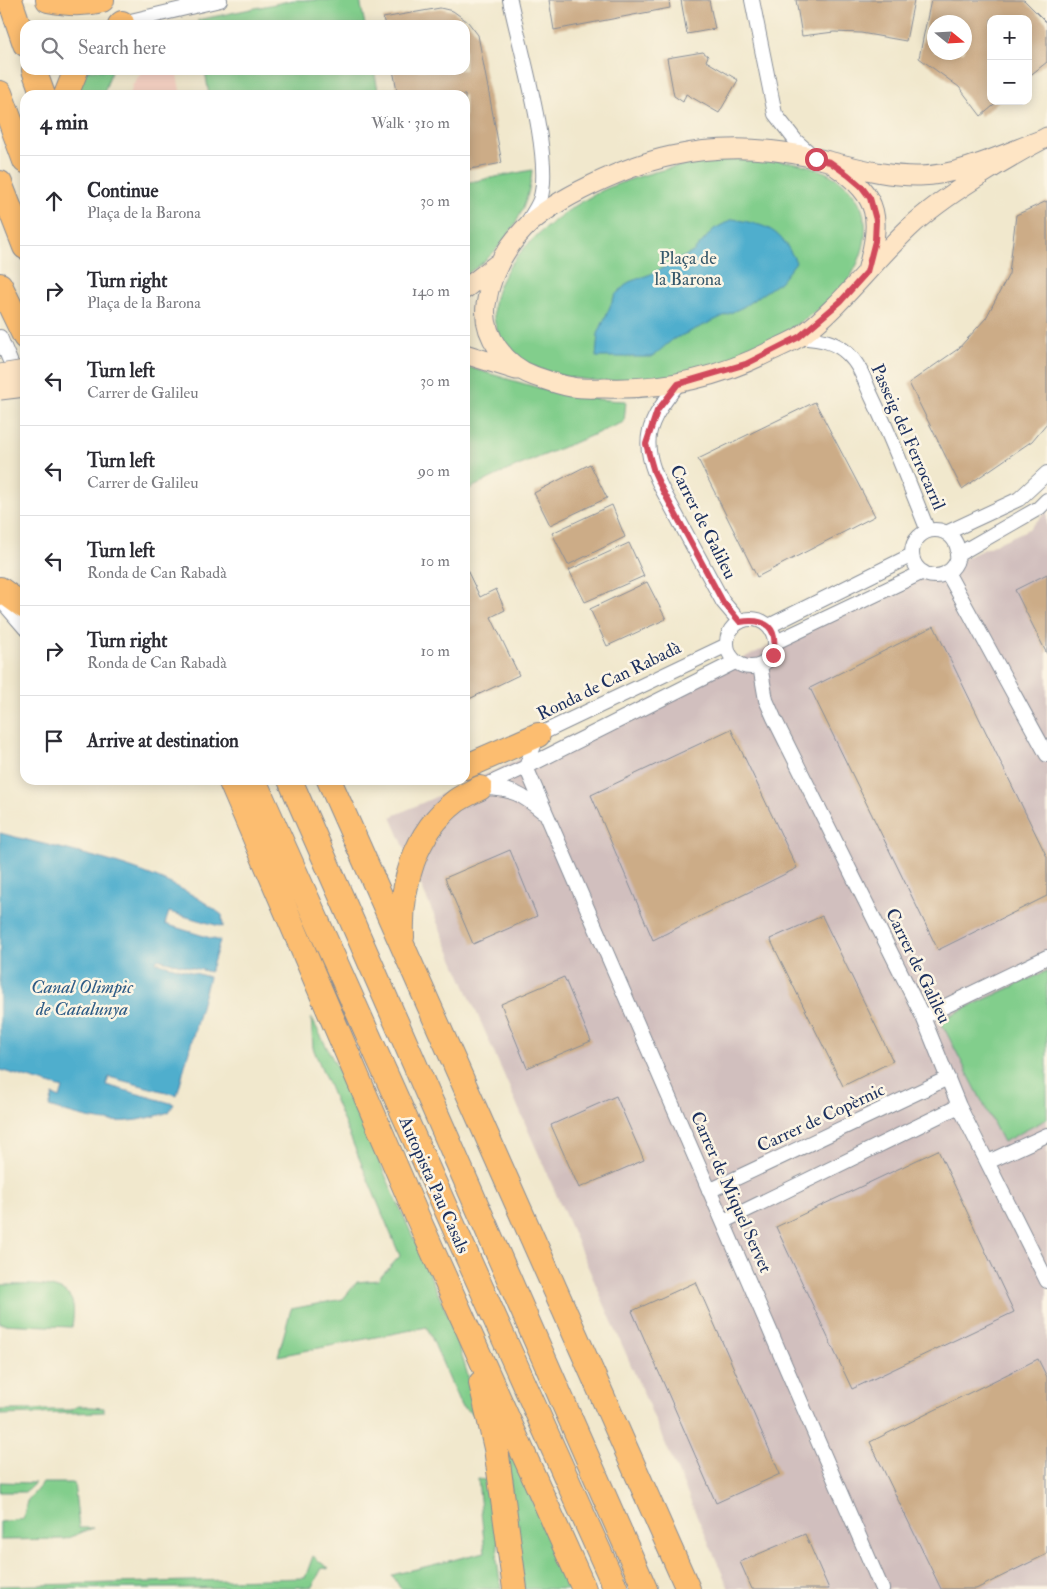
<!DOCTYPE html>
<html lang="en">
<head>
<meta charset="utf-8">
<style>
  :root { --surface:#fff; --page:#f2f2f3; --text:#2b2b33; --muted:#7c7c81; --line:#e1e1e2 }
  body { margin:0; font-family:"IM FELL Double Pica",serif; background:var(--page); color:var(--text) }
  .controls { position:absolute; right:15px; top:15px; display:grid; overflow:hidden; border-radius:10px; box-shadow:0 2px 12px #0003 }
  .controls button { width:45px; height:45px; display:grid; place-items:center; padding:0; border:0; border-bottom:1px solid var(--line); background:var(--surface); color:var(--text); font:25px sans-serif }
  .compass { position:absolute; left:927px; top:15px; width:45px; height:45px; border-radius:50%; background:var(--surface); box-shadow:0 2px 12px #0003; rotate:108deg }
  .stop { position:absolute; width:15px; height:15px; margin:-11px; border:4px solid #d1495b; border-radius:50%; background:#fff }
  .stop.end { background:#d1495b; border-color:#fff; box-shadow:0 1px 5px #0008 }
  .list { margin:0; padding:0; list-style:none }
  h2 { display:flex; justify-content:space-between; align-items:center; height:65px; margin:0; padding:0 20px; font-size:21px }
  h2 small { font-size:16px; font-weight:400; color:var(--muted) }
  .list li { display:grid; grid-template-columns:32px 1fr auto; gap:15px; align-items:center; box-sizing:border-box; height:90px; padding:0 20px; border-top:1px solid var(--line) }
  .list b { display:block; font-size:19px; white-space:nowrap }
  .list p { margin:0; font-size:16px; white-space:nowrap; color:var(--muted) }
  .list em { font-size:16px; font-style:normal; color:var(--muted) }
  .icon { flex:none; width:28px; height:28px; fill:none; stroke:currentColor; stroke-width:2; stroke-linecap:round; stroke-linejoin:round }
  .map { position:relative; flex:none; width:1047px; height:1589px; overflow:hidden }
  .search { position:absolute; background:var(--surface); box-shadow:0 2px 12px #0003; left:20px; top:20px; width:450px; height:55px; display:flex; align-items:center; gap:12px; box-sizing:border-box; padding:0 18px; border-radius:15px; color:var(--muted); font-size:19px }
  .panel { position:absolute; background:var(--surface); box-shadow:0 2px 12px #0003; left:20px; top:90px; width:450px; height:695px; border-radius:15px }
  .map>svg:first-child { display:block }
</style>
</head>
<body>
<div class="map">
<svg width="1047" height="1589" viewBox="0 0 1047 1589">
  <rect width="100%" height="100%" fill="#fcf5e5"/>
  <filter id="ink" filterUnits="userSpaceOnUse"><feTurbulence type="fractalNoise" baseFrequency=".02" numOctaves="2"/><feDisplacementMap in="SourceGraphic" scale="10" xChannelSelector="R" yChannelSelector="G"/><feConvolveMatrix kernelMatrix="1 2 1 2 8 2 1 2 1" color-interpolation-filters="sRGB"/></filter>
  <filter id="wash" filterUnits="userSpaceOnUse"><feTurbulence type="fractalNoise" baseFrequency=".0096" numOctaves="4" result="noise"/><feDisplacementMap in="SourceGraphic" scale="20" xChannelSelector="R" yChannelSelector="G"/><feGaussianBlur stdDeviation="1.12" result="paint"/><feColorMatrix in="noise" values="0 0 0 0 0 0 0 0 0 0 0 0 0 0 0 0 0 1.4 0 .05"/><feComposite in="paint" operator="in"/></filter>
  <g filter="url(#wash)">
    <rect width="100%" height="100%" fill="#f1e8cd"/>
    <path fill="#f6d2c4" d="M143 70H176L181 95H130L133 84Z"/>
    <path fill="#d1bfbe" d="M1047 511V1589H729L391 817 1029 529Z"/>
    <path fill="#82ce8c" stroke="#4e7e75" d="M294 0H360L365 25H198V20Z
      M85 70H112L103 95H75Z
      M205 70H374L379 95H209Z
      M726 158C756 160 792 158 820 170 872 191 877 238 847 282 832 306 753 354 726 363 684 377 633 384 590 380 562 377 527 370 508 348 454 285 565 204 615 185 651 171 688 163 726 158Z
      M532 170C529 213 502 253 465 275V183Z
      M465 366C518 382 570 400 626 401L624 422 506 471 465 491Z
      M1047 971V1119L1003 1142 940 1020Z
      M311 1017 337 1067 454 1329 481 1420 461 1406 427 1327 278 1356 291 1309 343 1299 357 1282 378 1280 400 1256 313 1048Z
      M0 1285C17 1285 58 1282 69 1296 76 1304 73 1318 72 1327L0 1324Z
      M78 1406 104 1408V1412L0 1415V1410H70Z
      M504 1435 571 1589H524Z
      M478 1479 491 1481 499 1532 497 1559 501 1589H401L392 1575 485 1552Z
      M0 1482 35 1483 25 1492H0Z
      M43 1483H74L79 1528H93L65 1539 0 1540V1522L23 1519 27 1501Z
      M313 1556 329 1569 322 1568 312 1587 0 1589V1586L305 1578Z"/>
    <path fill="#4faecd" stroke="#356e96" d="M733 219C769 226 779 228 796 262L780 282 743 307 672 340 652 357H596L598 334 615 295 629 282 651 274 693 252 714 229Z
      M0 833C74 853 161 866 222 915L223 927 169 912 165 924 220 941 210 972 157 959 156 962 209 977 177 1095 109 1077 106 1085 174 1104 169 1112C121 1128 96 1122 49 1107L53 1095 60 1098 63 1088 0 1070Z"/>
    <g id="blocks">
      <path fill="#ccac87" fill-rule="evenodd" d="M549 0H669L670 8 554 30Z
        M681 0H709L715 29 687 34Z
        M796 0H914L906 41 861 33 834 32 802 36Z
        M931 0H1024L1047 23V62L1028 77V19H991V101H999L981 116 959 87 919 58ZM934 22H964V52H934Z
        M440 8 453 11 468 22 478 35 502 163 465 170V95H398L393 70H465V25H385L383 18Z
        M703 52 708 56 706 61 738 80 719 113 686 94 683 102 674 96 667 58Z
        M1047 201V423L1032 441 962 489 909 383 958 349 986 318 1009 274 1016 215Z
        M815 402 875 516 757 577 698 459Z
        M590 464 607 498 550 525 534 493Z
        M612 505 625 537 568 565 552 533Z
        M629 543 644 576 585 602 569 570Z
        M465 566 480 597 496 589 505 610 491 617 519 675 465 701Z
        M1047 574V654L1015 590Z
        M647 582 666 619 607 646 590 609Z
        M934 626 1047 857V896L938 950 810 688Z
        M731 729 797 868 653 940 591 795Z
        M510 850 537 916 473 944 445 878Z
        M822 916 893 1061 843 1086 770 939Z
        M564 977 591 1041 527 1068 501 1004Z
        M616 1096 644 1160 579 1188 551 1125Z
        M938 1150 1014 1312 852 1389 776 1227Z
        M696 1282 780 1474 716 1503 632 1311Z
        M1038 1359 1047 1377V1554L976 1589H941L870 1442Z
        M805 1534 829 1589H752L740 1562Z"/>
    </g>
  </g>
  <g filter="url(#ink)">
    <use href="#blocks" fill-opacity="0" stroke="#868c96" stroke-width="1"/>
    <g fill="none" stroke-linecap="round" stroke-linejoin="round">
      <defs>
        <path id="street" d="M510 0C519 46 554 159 540 200 537 208 531 216 527 223
          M752 0 775 114 796 141 814 157
          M122 23 220 0
          M0 337 18 380
          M799 337C817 339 834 340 848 354 860 365 865 382 872 397 893 441 910 486 928 531
          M678 384C647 423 638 441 662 489L723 602 740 622
          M912 553a23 23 0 1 1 46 0a23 23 0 1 1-46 0Z
          M946 533 1019 499 1047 473
          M957 555 1039 508 1047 500
          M947 572 1047 755
          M0 599 25 628
          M727 643a24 24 0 1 1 48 0a24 24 0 1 1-48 0Z
          M769 626 912 555
          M776 642 923 572
          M727 645 538 735 526 767 882 1589
          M760 666 766 700 774 718 923 1017 959 1106 1047 1281
          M480 788 526 767 735 662
          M485 788C513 789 521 794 542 811
          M923 1017 1047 957
          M988 1162 1047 1135
          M709 1191 948 1078
          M724 1221 959 1106"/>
        <path id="secondary" d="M1041 140C1003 154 961 175 920 176 873 177 830 158 783 152 747 147 707 148 671 156 629 165 554 198 524 229 504 250 490 276 486 305 482 336 506 366 534 376 546 380 559 385 572 387 583 389 594 388 605 388 663 390 720 377 771 351 781 346 792 342 801 336 842 305 872 263 909 228 943 196 1005 159 1047 137
          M835 166C881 198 881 219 867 271
          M465 289 497 264
          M465 354 516 370"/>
        <path id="highway" d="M10 0 25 44
          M48 0C67 4 83 5 102 0
          M120 25 122 23
          M34 70 43 95
          M0 93 25 161
          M66 95 76 70
          M0 183 25 247
          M0 285 25 337
          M0 589 25 607
          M465 767 538 735
          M230 780 417 1216 584 1589
          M254 780 616 1589
          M290 780 645 1589
          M329 780 688 1589
          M402 937C400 886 414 833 456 801 463 796 472 792 480 788
          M481 1383 496 1448 515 1589"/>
      </defs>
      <use href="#street" stroke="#868c96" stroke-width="16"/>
      <use href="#secondary" stroke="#868c96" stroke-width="21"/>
      <use href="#highway" stroke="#868c96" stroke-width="26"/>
      <use href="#street" stroke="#fff" stroke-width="14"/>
      <use href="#secondary" stroke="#fee5c5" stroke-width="19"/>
      <use href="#highway" stroke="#fcbd6f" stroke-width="24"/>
      <defs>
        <path id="secondary-bridge" d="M0 374 25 370
          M0 390 25 387"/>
      </defs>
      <use href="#secondary-bridge" stroke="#868c96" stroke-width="21" stroke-linecap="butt"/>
      <use href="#secondary-bridge" stroke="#fee5c5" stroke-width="19"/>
    </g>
  </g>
  <g fill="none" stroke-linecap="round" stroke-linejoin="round" filter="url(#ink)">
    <path stroke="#d1495b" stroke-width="6" d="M773 655C779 627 766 618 740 622L723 602 662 489 654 472 646 444 657 411 678 384 746 364 799 337 840 302 867 272 875 241 876 220 870 198 861 186 848 175 830 162 816 159"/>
  </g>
  <g text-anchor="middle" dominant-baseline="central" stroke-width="5" stroke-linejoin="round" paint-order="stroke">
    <g font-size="18" fill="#35576a" stroke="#fcf5e5">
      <text x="688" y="258">Plaça de<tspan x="688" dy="21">la Barona</tspan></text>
    </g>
    <g font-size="18" fill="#1b2f5e" stroke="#fcf5e5">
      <text transform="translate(908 437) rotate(66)">Passeig del Ferrocarril</text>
      <text transform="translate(703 522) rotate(63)">Carrer de Galileu</text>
      <text transform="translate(609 681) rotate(-26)">Ronda de Can Rabadà</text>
      <text transform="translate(918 966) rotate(64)">Carrer de Galileu</text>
      <text transform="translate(821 1118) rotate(-25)">Carrer de Copèrnic</text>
      <text transform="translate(434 1185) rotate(66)">Autopista Pau Casals</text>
      <text transform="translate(731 1192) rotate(66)">Carrer de Miquel Servet</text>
    </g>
    <g font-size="19" font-style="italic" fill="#2d5b85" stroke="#fcf5e5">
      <text x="82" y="987">Canal Olimpic<tspan x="82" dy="22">de Catalunya</tspan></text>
    </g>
  </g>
</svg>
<div class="controls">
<button>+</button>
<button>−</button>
</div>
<svg class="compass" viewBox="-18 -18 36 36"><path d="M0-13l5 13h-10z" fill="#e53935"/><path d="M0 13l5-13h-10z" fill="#7c7c81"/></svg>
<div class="stop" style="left:816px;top:159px"></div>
<div class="stop end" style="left:773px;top:655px"></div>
<div class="search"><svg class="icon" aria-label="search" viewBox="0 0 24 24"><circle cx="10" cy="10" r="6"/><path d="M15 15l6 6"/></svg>Search here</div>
<section class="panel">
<h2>4 min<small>Walk · 310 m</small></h2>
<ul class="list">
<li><svg class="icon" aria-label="ahead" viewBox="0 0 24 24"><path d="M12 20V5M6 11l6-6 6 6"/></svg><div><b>Continue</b><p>Plaça de la Barona</p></div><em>30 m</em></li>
<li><svg class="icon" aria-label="right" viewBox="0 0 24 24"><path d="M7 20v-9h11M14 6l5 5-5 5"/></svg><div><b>Turn right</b><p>Plaça de la Barona</p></div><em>140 m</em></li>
<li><svg class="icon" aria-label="left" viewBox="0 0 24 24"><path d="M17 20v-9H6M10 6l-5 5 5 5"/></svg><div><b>Turn left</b><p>Carrer de Galileu</p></div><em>30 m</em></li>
<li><svg class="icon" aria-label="left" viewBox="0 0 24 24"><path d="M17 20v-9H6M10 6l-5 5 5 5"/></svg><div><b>Turn left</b><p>Carrer de Galileu</p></div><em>90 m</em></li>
<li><svg class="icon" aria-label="left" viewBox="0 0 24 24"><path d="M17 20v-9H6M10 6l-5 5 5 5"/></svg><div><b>Turn left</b><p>Ronda de Can Rabadà</p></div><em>10 m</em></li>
<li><svg class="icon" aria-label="right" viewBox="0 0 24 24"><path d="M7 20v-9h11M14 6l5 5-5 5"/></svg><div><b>Turn right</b><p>Ronda de Can Rabadà</p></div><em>10 m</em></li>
<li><svg class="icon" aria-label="arrive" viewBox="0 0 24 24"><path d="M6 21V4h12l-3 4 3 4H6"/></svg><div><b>Arrive at destination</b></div></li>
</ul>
</section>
</div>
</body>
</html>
